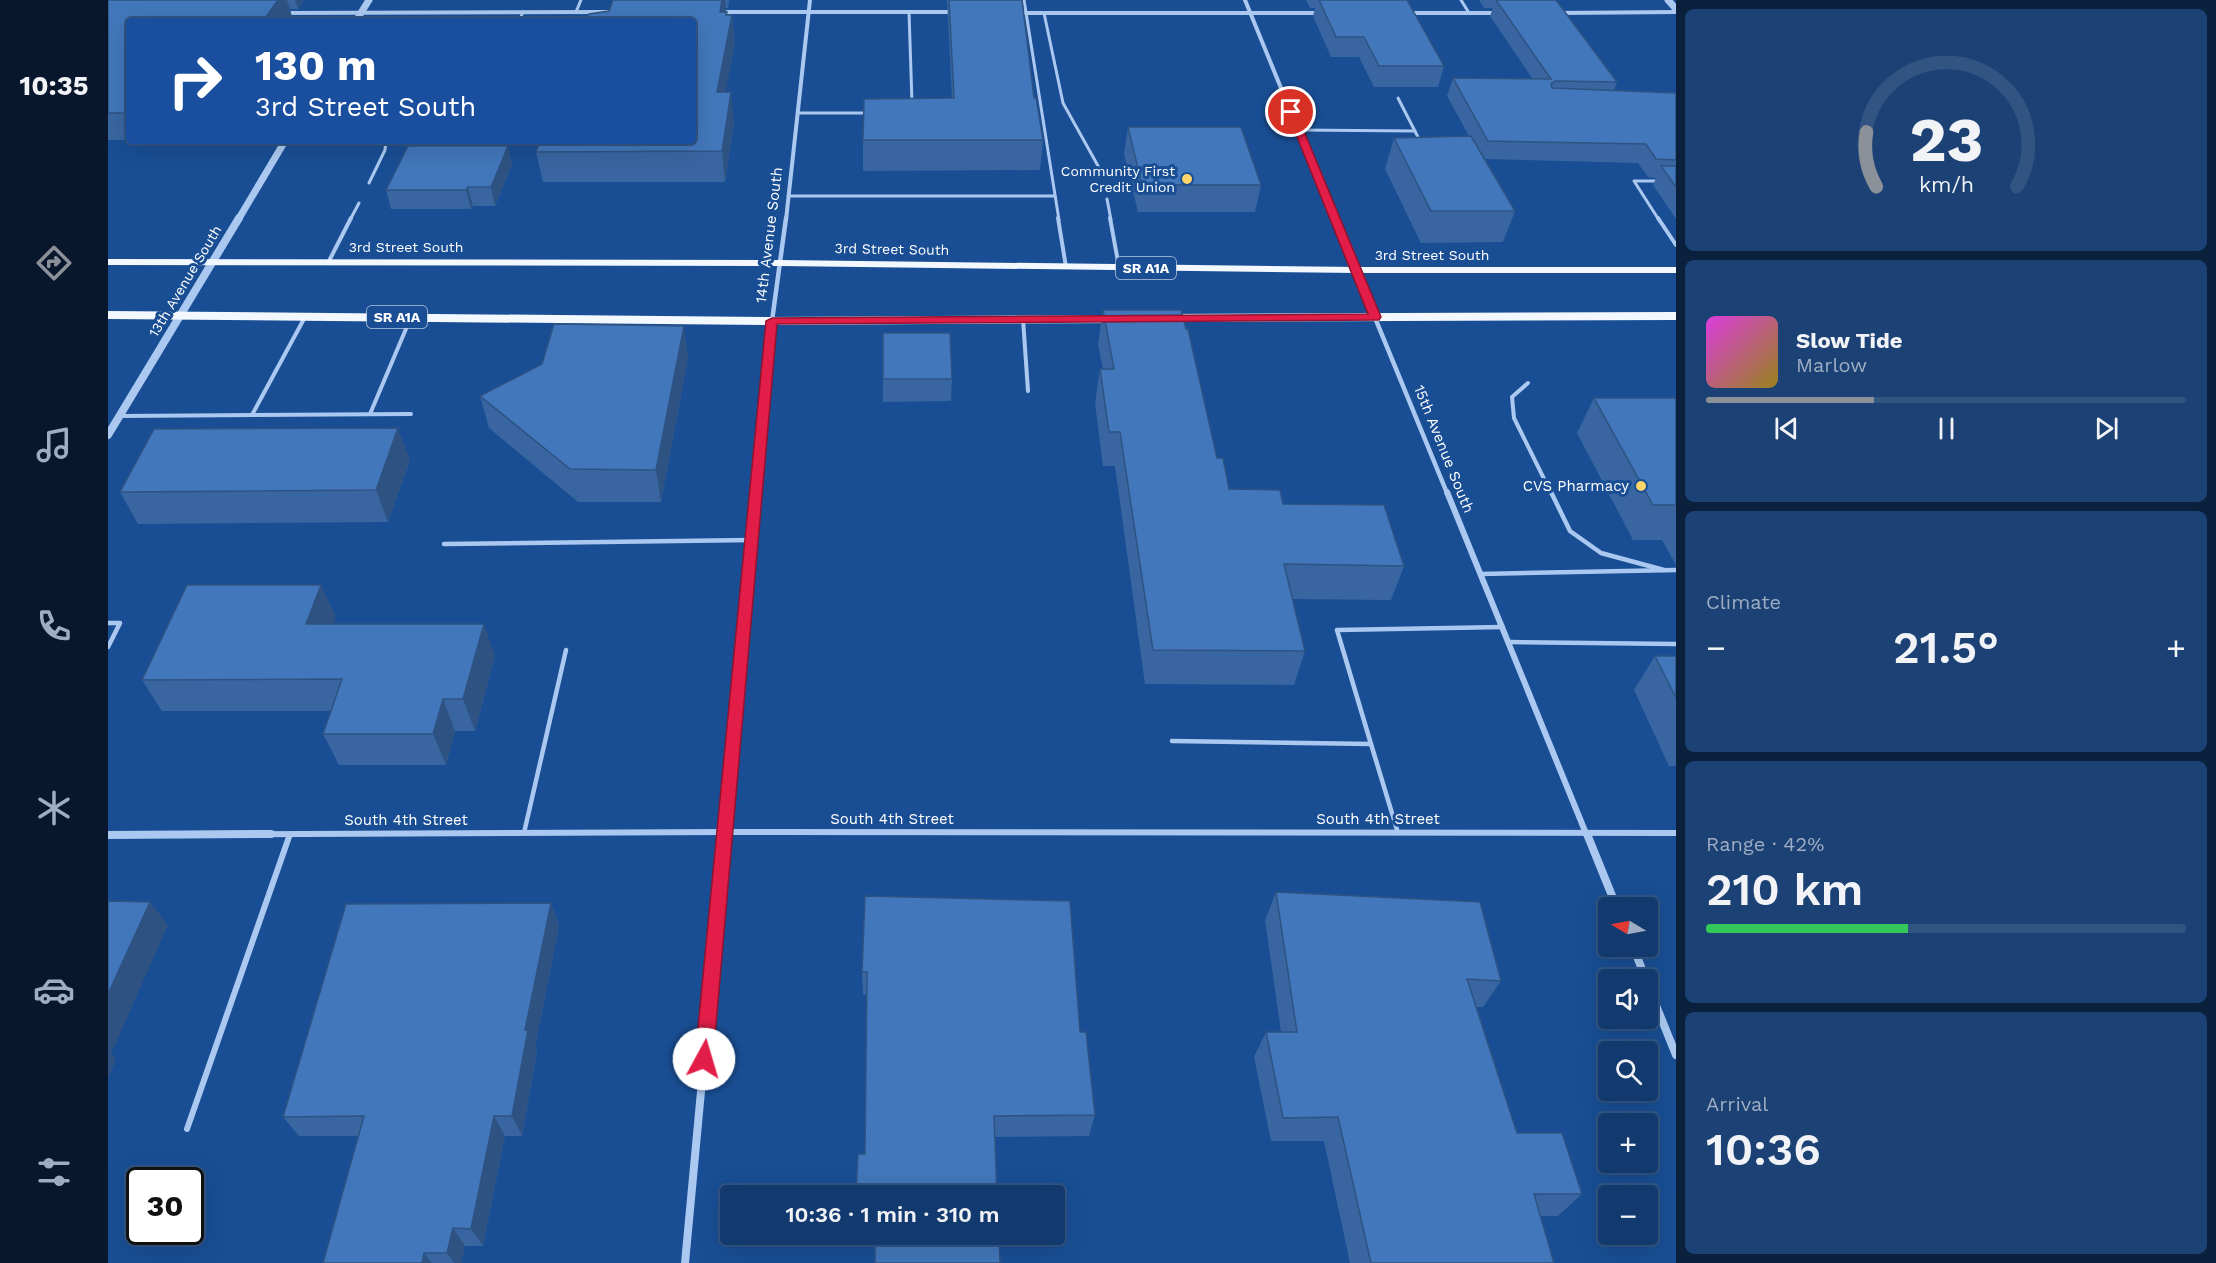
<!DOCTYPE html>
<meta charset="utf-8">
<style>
:root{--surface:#133a6f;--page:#1c4174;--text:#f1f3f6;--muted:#9dadc3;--line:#325482;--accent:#8c9099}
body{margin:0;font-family:"Work Sans",sans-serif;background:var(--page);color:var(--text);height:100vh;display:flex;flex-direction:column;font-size:22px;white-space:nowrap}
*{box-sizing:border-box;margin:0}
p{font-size:20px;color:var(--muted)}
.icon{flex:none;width:33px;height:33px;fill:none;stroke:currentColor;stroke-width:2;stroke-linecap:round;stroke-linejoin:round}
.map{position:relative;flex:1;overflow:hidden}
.drawer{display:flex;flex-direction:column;gap:9px;padding:9px;background:#0a203d;width:540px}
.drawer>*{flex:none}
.top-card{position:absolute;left:18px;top:18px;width:570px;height:126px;border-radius:6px;box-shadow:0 6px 24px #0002,0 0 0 2px var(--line);background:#1a4fa0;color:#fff;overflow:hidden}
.needle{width:39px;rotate:280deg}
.buttons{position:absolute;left:1490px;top:897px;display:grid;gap:12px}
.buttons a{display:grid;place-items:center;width:60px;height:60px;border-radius:6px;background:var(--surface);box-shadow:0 6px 24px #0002,0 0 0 2px var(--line);font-size:30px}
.speed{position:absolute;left:18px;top:1167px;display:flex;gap:12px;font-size:30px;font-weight:700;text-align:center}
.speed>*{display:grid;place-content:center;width:78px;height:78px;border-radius:50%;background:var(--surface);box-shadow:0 6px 24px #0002,0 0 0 2px var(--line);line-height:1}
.speed .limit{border:3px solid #111;border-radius:9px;background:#fff;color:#111}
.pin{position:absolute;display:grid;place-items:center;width:51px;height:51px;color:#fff;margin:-26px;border:3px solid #fff;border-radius:50%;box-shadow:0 2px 6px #0007}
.me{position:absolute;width:66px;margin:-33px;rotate:6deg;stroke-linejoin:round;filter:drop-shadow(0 0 4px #0008)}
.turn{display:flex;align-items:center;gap:21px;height:126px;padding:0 30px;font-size:27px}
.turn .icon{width:78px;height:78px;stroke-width:2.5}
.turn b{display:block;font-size:42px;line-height:51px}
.big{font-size:45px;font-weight:600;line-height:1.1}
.drawer .widget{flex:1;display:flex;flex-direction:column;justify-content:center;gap:9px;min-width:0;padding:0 21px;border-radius:9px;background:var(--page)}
.drawer .dial{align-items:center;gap:0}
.dial svg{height:156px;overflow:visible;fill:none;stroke:var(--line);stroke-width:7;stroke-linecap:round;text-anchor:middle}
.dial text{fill:var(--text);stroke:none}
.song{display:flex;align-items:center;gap:18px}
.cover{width:72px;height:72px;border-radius:9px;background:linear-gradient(135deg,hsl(300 70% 55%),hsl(50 70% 35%))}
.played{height:6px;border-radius:3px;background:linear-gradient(90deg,var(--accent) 35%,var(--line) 35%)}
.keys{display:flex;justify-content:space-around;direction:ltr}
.heat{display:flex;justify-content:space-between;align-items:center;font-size:33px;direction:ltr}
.charge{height:9px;border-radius:4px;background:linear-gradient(90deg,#34c759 42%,var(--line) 0)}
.trip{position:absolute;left:612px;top:1185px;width:345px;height:60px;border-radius:6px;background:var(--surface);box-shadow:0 6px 24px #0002,0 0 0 2px var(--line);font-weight:600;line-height:60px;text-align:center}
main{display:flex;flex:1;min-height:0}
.menu{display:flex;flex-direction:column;width:108px;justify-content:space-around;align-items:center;background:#08172c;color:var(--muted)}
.menu .icon{width:42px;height:42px}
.menu .selected{color:var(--accent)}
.menu b{font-size:27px;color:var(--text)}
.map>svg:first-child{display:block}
</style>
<main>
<nav class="menu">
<b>10:35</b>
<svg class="icon selected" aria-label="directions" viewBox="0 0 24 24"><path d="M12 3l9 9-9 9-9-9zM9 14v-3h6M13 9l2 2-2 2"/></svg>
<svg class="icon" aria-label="music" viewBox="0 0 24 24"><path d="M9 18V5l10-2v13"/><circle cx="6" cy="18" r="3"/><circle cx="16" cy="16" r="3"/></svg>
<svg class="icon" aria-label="phone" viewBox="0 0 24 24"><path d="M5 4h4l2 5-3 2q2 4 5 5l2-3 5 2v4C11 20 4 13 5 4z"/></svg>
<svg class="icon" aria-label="climate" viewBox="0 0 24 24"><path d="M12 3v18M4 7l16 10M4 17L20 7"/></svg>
<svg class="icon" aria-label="car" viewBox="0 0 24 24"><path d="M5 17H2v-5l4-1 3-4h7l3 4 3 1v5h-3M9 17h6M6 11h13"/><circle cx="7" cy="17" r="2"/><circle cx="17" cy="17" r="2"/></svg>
<svg class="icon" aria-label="filters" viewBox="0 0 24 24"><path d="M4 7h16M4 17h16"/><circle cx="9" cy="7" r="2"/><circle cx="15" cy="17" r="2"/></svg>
</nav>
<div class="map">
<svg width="1568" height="1263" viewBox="0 0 1568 1263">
<rect width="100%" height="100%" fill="#194e94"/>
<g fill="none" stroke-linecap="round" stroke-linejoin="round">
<g stroke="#abc9f0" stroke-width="3">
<path d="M916,0l35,220"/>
<path d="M1353,0l8,13"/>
<path d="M468,12l5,-12"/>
<path d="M801,12l3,91"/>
<path d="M936,13l19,90 39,70"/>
<path d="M411,21l4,-9"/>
<path d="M1290,98l23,45"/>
<path d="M690,113h69"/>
<path d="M1190,130l117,1"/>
<path d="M261,183l16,-33 1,-9"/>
<path d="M680,196h267"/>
<path d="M999,199l4,21"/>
<path d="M242,220l9,-17"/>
<path d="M1551,220l-25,-39h26"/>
</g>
<g stroke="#abc9f0" stroke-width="4">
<path d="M950,218l8,49"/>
<path d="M1002,218l9,49"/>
<path d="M1550,218l18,27"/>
<path d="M221,261l22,-43"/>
<path d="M915,319l5,72"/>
<path d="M1420,383l-16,14 2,21 37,75"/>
<path d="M262,414l41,-97"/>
<path d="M144,415l53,-98"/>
<path d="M11,416l292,-2"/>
</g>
<g stroke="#abc9f0" stroke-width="4.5">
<path d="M1443,492l19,39 31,22 63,17"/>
<path d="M336,544l308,-4"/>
<path d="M1373,574l195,-4"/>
<path d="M0,623h12l-12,24"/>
<path d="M1401,642l167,2"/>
<path d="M1064,741l199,3 -34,-114 166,-3"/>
<path d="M1263,744l27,89"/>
<path d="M416,833l42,-183"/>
</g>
<path stroke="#abc9f0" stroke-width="6" d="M79,1129l103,-295"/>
<g stroke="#abc9f0" stroke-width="4">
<path d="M1137,0l90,220"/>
<path d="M613,12h235"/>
<path d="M175,13l325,-1"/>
<path d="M910,13h301"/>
<path d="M1300,13h91"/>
<path d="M1450,13l118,-1"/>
<path d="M678,220l24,-220"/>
</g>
<g stroke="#abc9f0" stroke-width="4.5">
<path d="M1226,218l113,275"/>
<path d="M648,493l16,-172 14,-103"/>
</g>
<g stroke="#abc9f0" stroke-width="6">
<path d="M1339,492l140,344"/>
<path d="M0,835l618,-3 950,1"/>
<path d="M616,836l32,-344"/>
</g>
<g stroke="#abc9f0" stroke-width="8">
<path d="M1479,834l30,74"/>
<path d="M0,835l163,-1"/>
<path d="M1525,946l13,34"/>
<path d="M1539,983l29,72"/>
<path d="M577,1263l40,-429"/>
</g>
<g stroke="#abc9f0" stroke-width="7">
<path d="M1560,0l8,9"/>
<path d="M248,21l13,-21"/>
<path d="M130,220l47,-79"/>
</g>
<path stroke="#abc9f0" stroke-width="8" d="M0,435l131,-217"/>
<g fill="#f3f8ff" fill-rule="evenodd">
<path d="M0,259l673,1 576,7h319v6h-319l-576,-7 -673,-1z"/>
<path d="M0,311l664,6 349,-2 6,4 -6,4 -349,2 -664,-6z"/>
<path d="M1568,312v8l-513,2 -6,-4 6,-4z"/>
</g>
</g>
<g fill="#3966a1">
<path d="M0,0h196l-6,9h-8l2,8 -3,4h-160v119h-21z"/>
<path d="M505,0h116l-1,8h-2v4l1,3h5l3,28 -10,49 9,30 -9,60h-182l-7,-30 73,-141z"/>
<path d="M839,0h75l12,98 9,42 -3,30 -177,1v-31l89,-42z"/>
<path d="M1198,0h101l37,66 -6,21h-64l-15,-30h-28l-18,-41 2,-8h-5z"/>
<path d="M1371,0h77l61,82 -3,8 62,3v126l-23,-34 3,-7 -8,-1 -10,-14 -153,-4 30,52 -12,31 -82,1 -36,-74 9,-31 75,-2 -22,-40 6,-18h79l-42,-62 3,-8h-9z"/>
<path d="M1020,127l133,58 -6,27h-117l-14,-58z"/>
<path d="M404,165l-17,41h-22l-2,3h-80l-5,-19z"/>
<path d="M995,310l114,148 12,31 54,15 121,62 -13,34 -99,-1 13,52 -11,34 -149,-1 -30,-218h-12l-8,-63 5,-34h3l-5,-25z"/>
<path d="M775,333l69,46 -1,22 -68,1z"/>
<path d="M580,358l-27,144h-83l-89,-74 -9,-32z"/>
<path d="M1486,398h82v167l-14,-25h-29l-56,-107z"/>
<path d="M302,460l-22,62 -250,2 -18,-32z"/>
<path d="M228,617l-3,7 162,32 -20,75h-20l-9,34h-107l-16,-31 8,-23h-169l-20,-31z"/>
<path d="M1547,656h21v110h-7l-35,-76z"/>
<path d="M1168,892l225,89 -18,26h-7l41,126 65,61 -24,22h-18l14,47h-204l-26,-122h-53l-17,-84 12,-25h15l-16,-112z"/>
<path d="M757,896l215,136 15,83 -6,21 -94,1 2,59h-141l2,-42h7l2,-159h-4l-1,-23z"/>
<path d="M443,903l8,23 -24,121 2,4 -15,85h-17l-22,110h-18l-4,17h-138l35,-127h-59l-16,-19z"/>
</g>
<g fill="#2e5383">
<path d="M170,0h9l5,17 -3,4h-26z"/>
<path d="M187,0h9l-6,9z"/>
<path d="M614,0h3l4,33 3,-18 3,28 -15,79 -3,-30 3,-80z"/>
<path d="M623,92l3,30 -9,60 -3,-31z"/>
<path d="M400,146l4,19 -17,41 -4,-19z"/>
<path d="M360,187l5,19 -2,3 -5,-19z"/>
<path d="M576,326l4,32 -27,144 -5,-32z"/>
<path d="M290,428l12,32 -22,62 -12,-32z"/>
<path d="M213,585l15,32 -15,39 -15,-32z"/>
<path d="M376,624l11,32 -20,75 -12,-32z"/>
<path d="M335,699l12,32 -9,34 -13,-31z"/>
<path d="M42,902l18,23 -57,129 5,5 -8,20v-85z"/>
<path d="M443,903l8,23 -24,121 2,4 -15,85 -10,-20 13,-86z"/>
<path d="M386,1116l11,20 -22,110 -12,-17z"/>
<path d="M345,1228l12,18 -4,17h-7l-7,-10z"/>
<path d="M316,1253l8,10h-10z"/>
</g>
<g fill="#4277bb" stroke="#2e5383" stroke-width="1.5">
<path d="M0,0h170l-15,21h-134v92h-21z"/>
<path d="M505,0h109l-2,12h7l-1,3h6l-15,77h14l-9,59 -186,1 4,-11h153v-120h-107l3,-7 20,-3z"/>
<path d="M841,0h73l12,98h2l7,42h-180l1,-41 90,-1z"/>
<path d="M1211,0h88l37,66h-65l-15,-29h-28z"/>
<path d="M1388,0h60l61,82 -62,-1 -4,3 1,4 124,5v67l-20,-1 -10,-15 -158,-3 -35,-63 98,1z"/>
<path d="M1020,127h113l20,58h-119z"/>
<path d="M1363,136l44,75h-84l-37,-73z"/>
<path d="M300,146h100l-17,41h-23l-2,3h-80z"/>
<path d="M1553,166h15v21z"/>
<path d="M995,310h78l5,19h2l29,129h6l6,31 51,1 3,14 101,1 20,61 -120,-2 21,87 -152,-1 -33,-218h-11l-9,-63h14z"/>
<path d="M446,324l130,2 -28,144 -86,-1 -90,-73 62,-32z"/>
<path d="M775,333h67l2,46h-69z"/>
<path d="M1486,398h82v107h-23z"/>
<path d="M290,428l-22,62 -256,2 34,-63z"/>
<path d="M79,585h134l-15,39h178l-21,75h-20l-10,35h-110l19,-55 -200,1z"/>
<path d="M1547,656h21v42z"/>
<path d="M1168,892l204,10 21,79 -34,-2 50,154h45l20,61h-48l20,69h-183l-33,-146 -55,1 -17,-86h31z"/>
<path d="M757,896l205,5 10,131h6l9,83 -101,1 3,80h-122v-2l-19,-1 2,-39h7l2,-182h-5z"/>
<path d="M0,901l42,1 -42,92z"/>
<path d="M443,903l-26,127h3l-16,86h-18l-23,113 -18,-1 -6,25h-23l-2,10h-99l41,-147 -81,1 63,-213z"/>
<path d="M767,1234h124l1,29h-125z"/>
</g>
<path fill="#e11d48" stroke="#92132f" stroke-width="1.5" d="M1180,110l8,2 85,205 -2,3 -602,4 -64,735 -3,6 -6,2 -6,-2 -3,-6 71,-738 6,-3 596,-4 -81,-202z"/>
<g fill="#ffd569" stroke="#194e94" stroke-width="2">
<circle cx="1079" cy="179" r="6"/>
<circle cx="1533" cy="486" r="6"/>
</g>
<g text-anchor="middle" stroke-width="6" stroke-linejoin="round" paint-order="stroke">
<g font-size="14" fill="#fff" stroke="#194e94" text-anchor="end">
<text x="1067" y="176">Community First<tspan x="1067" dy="16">Credit Union</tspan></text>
</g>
<g font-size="14" fill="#fff" stroke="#194e94">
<text x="298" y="252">3rd Street South</text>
<text transform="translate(784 249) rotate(1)" y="5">3rd Street South</text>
<text x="1324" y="260">3rd Street South</text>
<text transform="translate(77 281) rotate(-59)" y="5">13th Avenue South</text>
</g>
<g fill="#194e94" stroke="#bacadf" stroke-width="1.5">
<rect x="1008" y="257" width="60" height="22" rx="4.5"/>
<rect x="259" y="306" width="60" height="22" rx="4.5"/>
</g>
<g font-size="14" font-weight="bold" fill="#fff">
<text x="1038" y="273">SR A1A</text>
<text x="289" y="322">SR A1A</text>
</g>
<g font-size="15" fill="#fff" stroke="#194e94">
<text transform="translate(661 235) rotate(-83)" y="5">14th Avenue South</text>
<text transform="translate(1336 449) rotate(68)" y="5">15th Avenue South</text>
<text x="784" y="824">South 4th Street</text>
<text x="1270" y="824">South 4th Street</text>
<text x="298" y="825">South 4th Street</text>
</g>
<g font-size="15" fill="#fff" stroke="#194e94" text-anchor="end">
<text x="1521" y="491">CVS Pharmacy</text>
</g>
</g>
</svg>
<div class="buttons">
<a><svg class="needle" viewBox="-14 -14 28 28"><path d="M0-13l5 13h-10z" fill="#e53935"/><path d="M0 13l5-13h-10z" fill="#9dadc3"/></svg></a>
<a><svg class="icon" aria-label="sound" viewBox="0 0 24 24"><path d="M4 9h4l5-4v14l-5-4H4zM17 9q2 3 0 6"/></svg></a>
<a><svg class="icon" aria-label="search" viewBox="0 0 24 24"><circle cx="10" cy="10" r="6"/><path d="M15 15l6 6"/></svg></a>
<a>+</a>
<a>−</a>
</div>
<div class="speed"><div class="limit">30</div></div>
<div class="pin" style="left:1183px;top:112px;background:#d93025"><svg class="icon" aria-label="arrive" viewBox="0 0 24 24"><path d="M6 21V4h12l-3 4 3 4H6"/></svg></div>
<svg class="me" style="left:596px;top:1059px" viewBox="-20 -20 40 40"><circle r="19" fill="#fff"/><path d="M0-13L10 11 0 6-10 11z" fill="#e11d48"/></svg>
<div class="trip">10:36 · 1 min · 310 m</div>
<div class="top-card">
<div class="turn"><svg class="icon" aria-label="right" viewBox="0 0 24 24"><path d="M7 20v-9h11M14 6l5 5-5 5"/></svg><div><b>130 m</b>3rd Street South</div></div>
</div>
</div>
<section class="drawer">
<div class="widget dial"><svg viewBox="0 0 100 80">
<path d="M14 69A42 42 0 1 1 86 69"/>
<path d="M14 69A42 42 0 0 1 9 41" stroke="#8c9099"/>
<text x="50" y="56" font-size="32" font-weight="700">23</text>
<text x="50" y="72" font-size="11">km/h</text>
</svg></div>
<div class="widget">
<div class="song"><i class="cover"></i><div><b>Slow Tide</b><p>Marlow</p></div></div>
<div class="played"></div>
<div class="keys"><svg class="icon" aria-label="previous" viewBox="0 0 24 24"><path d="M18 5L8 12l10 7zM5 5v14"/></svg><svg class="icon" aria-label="pause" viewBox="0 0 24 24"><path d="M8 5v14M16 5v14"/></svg><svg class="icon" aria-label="next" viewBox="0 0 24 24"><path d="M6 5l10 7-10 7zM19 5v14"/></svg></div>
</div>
<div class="widget"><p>Climate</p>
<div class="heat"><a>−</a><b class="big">21.5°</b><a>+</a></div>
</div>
<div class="widget"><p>Range · 42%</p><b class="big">210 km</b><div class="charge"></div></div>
<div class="widget"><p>Arrival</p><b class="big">10:36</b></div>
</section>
</main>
